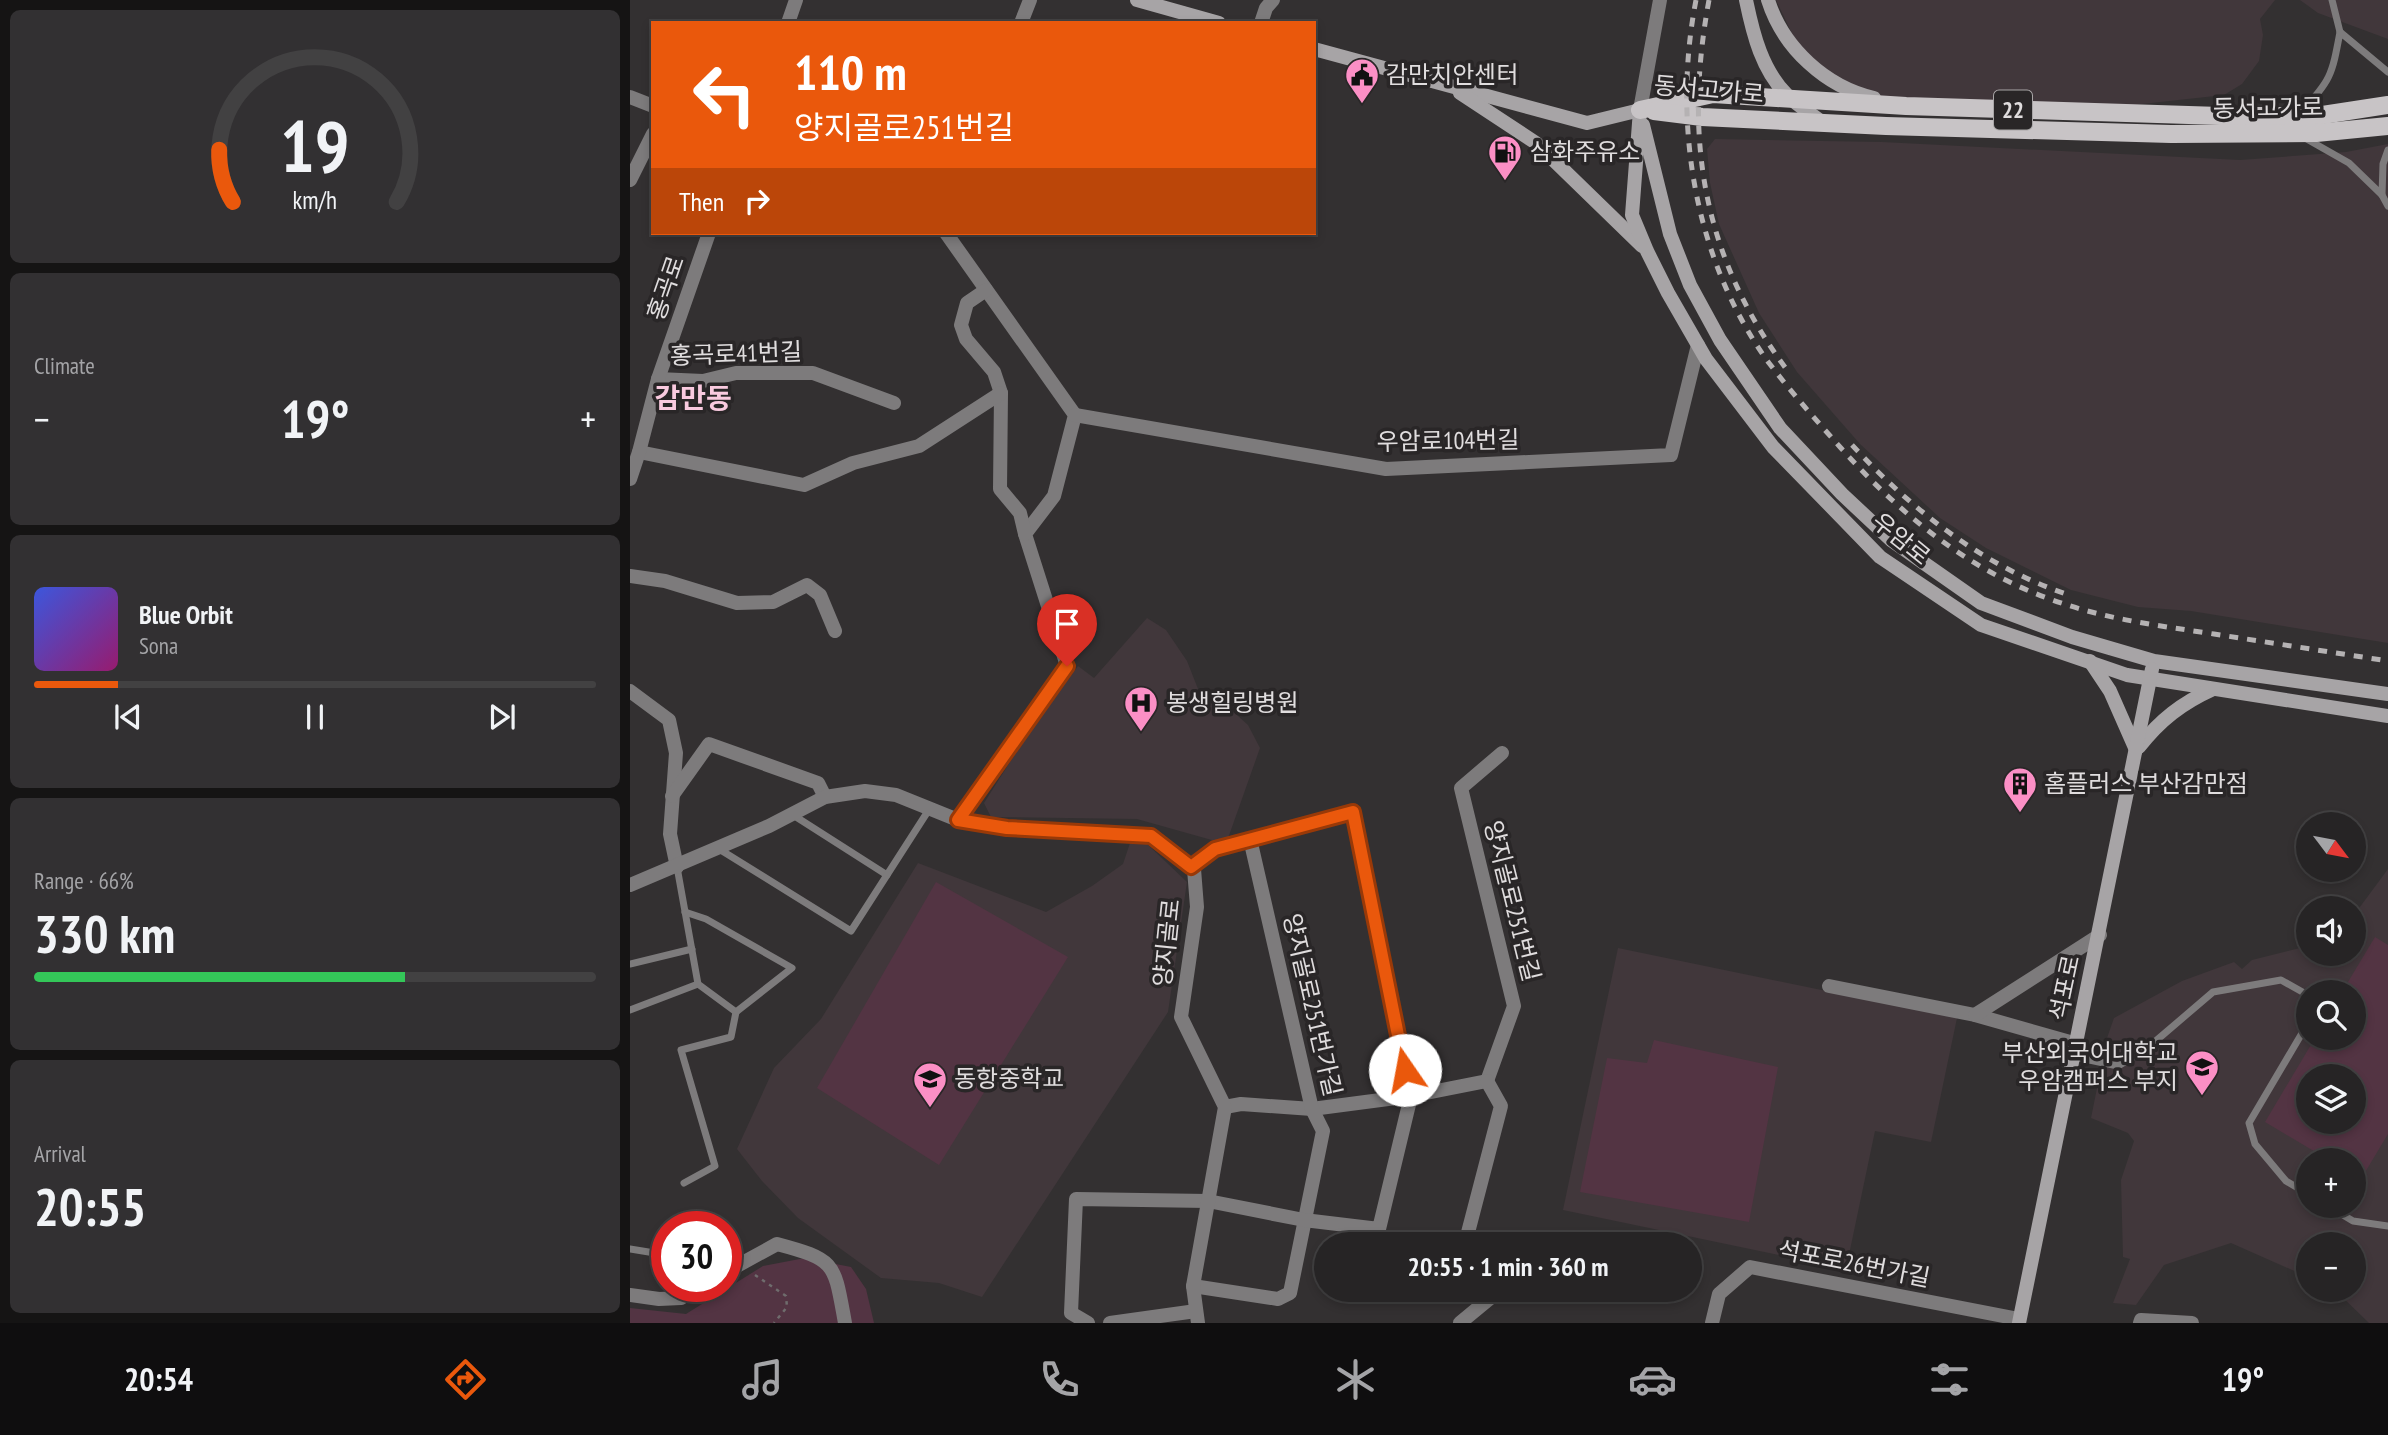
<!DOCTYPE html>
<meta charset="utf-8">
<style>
:root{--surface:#262425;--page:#323032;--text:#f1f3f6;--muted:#a4a4a7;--line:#424142;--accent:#ea580c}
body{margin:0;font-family:"PT Sans Narrow","Noto Sans KR",sans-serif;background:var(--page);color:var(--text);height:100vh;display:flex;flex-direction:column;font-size:26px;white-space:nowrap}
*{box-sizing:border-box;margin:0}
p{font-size:23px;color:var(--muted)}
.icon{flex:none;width:38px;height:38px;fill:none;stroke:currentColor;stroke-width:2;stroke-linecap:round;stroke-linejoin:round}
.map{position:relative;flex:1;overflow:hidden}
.details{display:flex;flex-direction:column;gap:10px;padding:10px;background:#151414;width:630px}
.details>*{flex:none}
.banner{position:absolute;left:21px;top:21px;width:665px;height:214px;border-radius:0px;box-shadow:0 4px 10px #0003,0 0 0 2px var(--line);background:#ea580c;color:#fff;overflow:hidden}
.needle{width:46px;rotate:122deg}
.controls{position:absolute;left:1666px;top:812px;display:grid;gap:14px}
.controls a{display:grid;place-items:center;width:70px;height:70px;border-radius:50%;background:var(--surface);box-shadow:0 4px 10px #0003,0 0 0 2px var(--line);font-size:35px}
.speed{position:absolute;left:21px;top:1211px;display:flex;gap:14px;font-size:35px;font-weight:700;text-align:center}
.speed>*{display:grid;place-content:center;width:91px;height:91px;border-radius:50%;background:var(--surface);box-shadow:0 4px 10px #0003,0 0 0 2px var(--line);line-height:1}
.speed .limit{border:10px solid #d22;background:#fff;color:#111}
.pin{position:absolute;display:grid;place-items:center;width:60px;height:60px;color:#fff;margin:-72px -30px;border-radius:50% 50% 50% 0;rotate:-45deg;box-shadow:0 0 7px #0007}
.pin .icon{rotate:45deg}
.me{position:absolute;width:77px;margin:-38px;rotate:348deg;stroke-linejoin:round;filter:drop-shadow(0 0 5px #0008)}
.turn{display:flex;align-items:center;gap:24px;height:147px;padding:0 28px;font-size:32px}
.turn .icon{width:91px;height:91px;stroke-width:2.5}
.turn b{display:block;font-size:49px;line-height:60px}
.then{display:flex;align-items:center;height:66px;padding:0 28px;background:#0003;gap:14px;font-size:26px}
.big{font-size:52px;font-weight:700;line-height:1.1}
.details .widget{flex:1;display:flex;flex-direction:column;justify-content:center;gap:10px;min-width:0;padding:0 24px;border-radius:10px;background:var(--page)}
.details .dial{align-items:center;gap:0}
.dial svg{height:182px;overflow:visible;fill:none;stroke:var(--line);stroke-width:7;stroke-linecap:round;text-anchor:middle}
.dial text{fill:var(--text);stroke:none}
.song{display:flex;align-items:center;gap:21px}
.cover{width:84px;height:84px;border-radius:10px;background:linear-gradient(135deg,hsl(230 70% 55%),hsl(320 70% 35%))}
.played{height:7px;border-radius:4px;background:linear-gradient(90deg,var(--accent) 15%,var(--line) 15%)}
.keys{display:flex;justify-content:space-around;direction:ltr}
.heat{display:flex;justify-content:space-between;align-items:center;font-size:38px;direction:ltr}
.charge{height:10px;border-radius:5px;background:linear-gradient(90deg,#34c759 66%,var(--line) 0)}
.trip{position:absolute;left:684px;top:1232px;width:388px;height:70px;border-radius:35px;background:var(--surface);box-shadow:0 4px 10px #0003,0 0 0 2px var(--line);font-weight:700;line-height:70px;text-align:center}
.tabs{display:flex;height:112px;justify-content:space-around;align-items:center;background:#0f0e0f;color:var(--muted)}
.tabs .icon{width:49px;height:49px}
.tabs .on{color:var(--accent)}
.tabs b{font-size:32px;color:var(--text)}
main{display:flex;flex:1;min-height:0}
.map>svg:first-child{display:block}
</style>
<main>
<section class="details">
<div class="widget dial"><svg viewBox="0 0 100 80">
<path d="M14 69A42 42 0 1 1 86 69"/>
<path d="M14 69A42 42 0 0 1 8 46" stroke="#ea580c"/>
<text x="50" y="56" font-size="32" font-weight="700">19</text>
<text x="50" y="72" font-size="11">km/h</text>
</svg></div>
<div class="widget"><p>Climate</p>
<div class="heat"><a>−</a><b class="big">19°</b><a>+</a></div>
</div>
<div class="widget">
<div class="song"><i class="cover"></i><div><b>Blue Orbit</b><p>Sona</p></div></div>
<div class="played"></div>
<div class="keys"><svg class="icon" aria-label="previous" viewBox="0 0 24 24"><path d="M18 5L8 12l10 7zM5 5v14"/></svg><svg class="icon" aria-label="pause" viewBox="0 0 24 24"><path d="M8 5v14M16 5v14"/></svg><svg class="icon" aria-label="next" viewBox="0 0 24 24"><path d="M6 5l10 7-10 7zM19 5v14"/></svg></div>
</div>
<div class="widget"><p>Range · 66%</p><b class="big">330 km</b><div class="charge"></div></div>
<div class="widget"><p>Arrival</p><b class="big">20:55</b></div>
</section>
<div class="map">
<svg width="1758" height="1323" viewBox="0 0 1758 1323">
<rect width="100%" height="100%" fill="#333031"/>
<g fill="#41373b" fill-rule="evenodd">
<path d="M1146,0h499l-15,19 3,16 -4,26 -17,23 -18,11 -91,10 -252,-7 -40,-14 -45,-42z"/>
<path d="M1670,0h88v39l-70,-26z"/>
<path d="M1085,139l167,3 358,18 106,-8 42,-8v499l-197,-32 -53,-4 -67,-17 -85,-42 -46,-30 -80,-74 -63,-72 -38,-59 -40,-89 -9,-41 -3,-34z"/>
<path d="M517,618l19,12 21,31 13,33 27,12 21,19 12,23 -34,96 -89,-25 -146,-2 -7,-14 40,-63 54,-74 16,12z"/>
<path d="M500,843h16l41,39 -19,130 -186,285 -43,-14 -58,-5 -83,-60 -36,-37 -25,-32 37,-81 47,-49 97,-156 128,49 46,-26 31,-22z"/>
<path d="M1758,869v454h-19l-34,-33h19v-46h-46v33l-77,-34 -67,22 -28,40 -23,-2 17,-44 -7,-2 -2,-77 13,-39 -6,-8 -37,-15 16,-80 7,-20 68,-37 52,-19 8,7 10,-9 56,-14v8h46v-39zM1678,992h46v46h-46zM1678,1076h46v46h-46zM1678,1160h46v46h-46z"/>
<path d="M988,948l339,70 -26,124 -56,-11 -29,138 -283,-59z"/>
</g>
<g fill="#533443" fill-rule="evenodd">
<path d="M306,882l132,75 -129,208 -122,-77z"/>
<path d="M1745,937l13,8v189l-27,45 -7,-4v-15h-25l-64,-38 50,-84h39v-46h-12zM1678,1076h46v46h-46z"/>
<path d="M1024,1040l124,27 -29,155 -169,-30 27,-134 40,5z"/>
<path d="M175,1258l46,9 15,22 8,34h-244v-15l56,6 77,-48z"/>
</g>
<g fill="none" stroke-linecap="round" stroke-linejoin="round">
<path stroke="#6f6c6d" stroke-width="2.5" stroke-dasharray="3.5 5" stroke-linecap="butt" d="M125,1275l31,21 1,11 -13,16"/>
<g stroke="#7d7b7c" stroke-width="7">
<path d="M1702,0l8,32"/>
<path d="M1670,113c31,-32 32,-38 40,-81l48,40"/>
<path d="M1675,138l44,25 33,32 1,-31 5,-14"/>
<path d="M1752,195l6,11"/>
<path d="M163,815l94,60"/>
<path d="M89,849l132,82 79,-123"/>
<path d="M47,867l21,117 38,28 -5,25 -50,13 34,116 -31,17"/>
<path d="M55,912l21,7 86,49 -56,44"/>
<path d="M0,964l62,-15"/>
<path d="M0,1010l68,-26"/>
<path d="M1678,1023l-59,100 6,21 31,37 22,13"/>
<path d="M1445,1057l43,9 26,-15 69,-59 68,-12 25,14 2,8"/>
<path d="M1698,1206l25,15 35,5"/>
<path d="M0,1249l37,6"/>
</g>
<g stroke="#7d7b7c" stroke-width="14">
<path d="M391,23l9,-23"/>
<path d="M631,23l5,-15 7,-8"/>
<path d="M0,97l23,9"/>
<path d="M1010,110l20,-110"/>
<path d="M0,180l23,-46"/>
<path d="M316,233l129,182 -21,81 -29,38 42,132 -109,154"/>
<path d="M356,290l-19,13 -6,22 5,14 28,33 7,21 -1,96 20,24 5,21"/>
<path d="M28,379l45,2 33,-8h77l81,30"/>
<path d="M445,415l311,54 285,-14 27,-110"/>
<path d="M9,452l165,33 49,-22 66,-17 82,-53"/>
<path d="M0,576l35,5 72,22 36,-1 34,-17 13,10 15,36"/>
<path d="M0,691l39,29 7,33 -6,81 7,33"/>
<path d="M42,796l37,-52 109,39 7,14"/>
<path d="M1199,986l146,29 102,29"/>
<path d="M1345,1015l125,-80"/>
<path d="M857,1081l27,-75 -53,-218 41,-35"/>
<path d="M595,1107l16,-3 71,5 99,-13 76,-15"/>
<path d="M835,1244l36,-138 -14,-25"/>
<path d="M563,1286l85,13 12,-6 33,-162 -11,-22 -62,-270"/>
<path d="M458,1323l-17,-10 5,-114 132,2 96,19 75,9 32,-133 -58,-284 -138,37 -24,18"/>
<path d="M480,1323l86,-12"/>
<path d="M830,1323l35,-29"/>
<path d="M1082,1323l7,-29 31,-27 269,52"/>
<path d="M1510,1323l1,-3 51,3"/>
</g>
<g stroke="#7d7b7c" stroke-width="14">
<path d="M158,23l8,-23"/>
<path d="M0,479l9,-27 19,-73 51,-146"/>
<path d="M0,885l139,-59 56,-29 40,-6 31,4 62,25 49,8 144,8 43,33 3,38 -16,110 44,90 -32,179 5,37"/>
<path d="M96,1272l51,-28c60,16 57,19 68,79"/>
<path d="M0,1295l29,4 22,-1 19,-12"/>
</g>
<g stroke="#a7a4a6" stroke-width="14">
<path d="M507,0l82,23"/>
<path d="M1116,0c7,34 16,71 42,96 10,10 24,18 35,27"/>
<path d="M1138,0c15,48 58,87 106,98"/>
<path d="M684,49l273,74 53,-13"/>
<path d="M830,93l76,50 106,103"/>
<path d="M1010,110l-8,105 15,36 21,42 38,66 67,88 107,110 101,68 146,50 261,41"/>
<path d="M1013,125l27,109 20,51 30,55 60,88 62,66 49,46 90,63 91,34 82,24 234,33"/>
<path d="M1460,661l20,30 26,59"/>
<path d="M1509,747c21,-27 43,-44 74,-58"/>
<path d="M1389,1323l133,-654"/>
</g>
<g stroke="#c8c4c6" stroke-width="18">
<path d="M1010,110l73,-16 193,12 314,10h96l72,-11"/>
<path d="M1024,111l48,6 184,9 285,8 145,-1 72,-7"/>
</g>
<g stroke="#b5b2b3" stroke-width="5" stroke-dasharray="9 9" stroke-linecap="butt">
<path d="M1066,0c-24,123 -2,260 73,363 22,29 47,57 71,84 57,64 125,121 207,151 56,21 108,27 167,36 58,9 116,18 174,27"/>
<path d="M1079,0c-26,140 -6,259 81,374"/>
<path d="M1222,445c61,66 133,123 220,151"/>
</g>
</g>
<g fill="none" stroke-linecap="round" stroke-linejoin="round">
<g stroke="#983908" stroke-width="18">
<path id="route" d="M437,666l-109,154 49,8 144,8 40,31 24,-18 138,-37 52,258"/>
</g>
<use href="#route" stroke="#ea580c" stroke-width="12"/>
</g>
<defs>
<g id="civic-pin" transform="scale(1.75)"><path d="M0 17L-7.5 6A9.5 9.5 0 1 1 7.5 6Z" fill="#fb8fc5" stroke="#292627"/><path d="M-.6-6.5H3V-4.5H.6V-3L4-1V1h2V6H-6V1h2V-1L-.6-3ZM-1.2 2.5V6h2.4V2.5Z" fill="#111"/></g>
<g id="fuel-pin" transform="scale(1.75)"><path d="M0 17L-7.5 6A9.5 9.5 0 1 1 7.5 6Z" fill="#fb8fc5" stroke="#292627"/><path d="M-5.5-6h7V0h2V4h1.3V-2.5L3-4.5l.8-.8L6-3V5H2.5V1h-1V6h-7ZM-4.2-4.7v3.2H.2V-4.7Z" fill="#111"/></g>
<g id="hospital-pin" transform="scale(1.75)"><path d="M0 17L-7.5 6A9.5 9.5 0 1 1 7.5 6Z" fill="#fb8fc5" stroke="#292627"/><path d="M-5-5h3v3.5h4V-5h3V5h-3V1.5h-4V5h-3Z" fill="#111"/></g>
<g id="building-pin" transform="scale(1.75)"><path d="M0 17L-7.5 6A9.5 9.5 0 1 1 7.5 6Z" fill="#fb8fc5" stroke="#292627"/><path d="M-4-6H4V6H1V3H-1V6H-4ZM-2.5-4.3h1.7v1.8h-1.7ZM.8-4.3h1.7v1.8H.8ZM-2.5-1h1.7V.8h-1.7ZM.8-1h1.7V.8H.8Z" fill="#111"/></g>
<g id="university-pin" transform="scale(1.75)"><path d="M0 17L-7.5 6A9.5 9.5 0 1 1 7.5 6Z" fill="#fb8fc5" stroke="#292627"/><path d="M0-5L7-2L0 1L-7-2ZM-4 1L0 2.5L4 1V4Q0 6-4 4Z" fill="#111"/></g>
<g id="school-pin" transform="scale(1.75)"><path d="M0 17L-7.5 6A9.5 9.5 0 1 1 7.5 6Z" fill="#fb8fc5" stroke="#292627"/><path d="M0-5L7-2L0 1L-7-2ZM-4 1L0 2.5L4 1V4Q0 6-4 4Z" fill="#111"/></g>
</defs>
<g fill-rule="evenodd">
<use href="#civic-pin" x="732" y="75"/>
<use href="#fuel-pin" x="875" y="152"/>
<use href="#hospital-pin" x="511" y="703"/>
<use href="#building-pin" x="1390" y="784"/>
<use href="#university-pin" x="1572" y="1067"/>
<use href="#school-pin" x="300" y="1079"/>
</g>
<g text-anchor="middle" stroke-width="7" stroke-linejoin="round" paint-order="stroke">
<rect fill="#292627" stroke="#a9a6a7" stroke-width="2" x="1364" y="90.5" width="38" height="39" rx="5"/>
<g font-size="23" font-weight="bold" fill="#e0ddde">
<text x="1383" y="118">22</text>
</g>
<g font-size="24" fill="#e0ddde" stroke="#292627" text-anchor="start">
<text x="756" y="83">감만치안센터</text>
<text x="900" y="160">삼화주유소</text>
<text x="536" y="711">봉생힐링병원</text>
<text x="1414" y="792">홈플러스 부산감만점</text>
<text x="1548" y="1061" text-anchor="end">부산외국어대학교<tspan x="1548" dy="28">우암캠퍼스 부지</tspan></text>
<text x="324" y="1087">동항중학교</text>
</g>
<g font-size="24" fill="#e0ddde" stroke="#292627">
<text transform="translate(1079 90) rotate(5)" y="8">동서고가로</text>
<text transform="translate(1638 108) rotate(-1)" y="8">동서고가로</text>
<text transform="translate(36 288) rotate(-71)" y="8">홍곡로</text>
<text transform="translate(106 354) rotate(-2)" y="8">홍곡로41번길</text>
<text transform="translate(818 441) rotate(-1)" y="8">우암로104번길</text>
<text transform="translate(1271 539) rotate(39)" y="8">우암로</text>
<text transform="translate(882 901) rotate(76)" y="8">양지골로251번길</text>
<text transform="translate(537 943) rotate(-84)" y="8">양지골로</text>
<text transform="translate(1435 988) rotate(-78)" y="8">석포로</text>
<text transform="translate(682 1005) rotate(77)" y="8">양지골로251번가길</text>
<text transform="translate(1224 1264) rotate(11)" y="8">석포로26번가길</text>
</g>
<g font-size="28" font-weight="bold" fill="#f9cadf" stroke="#292627">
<text x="63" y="408">감만동</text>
</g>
</g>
</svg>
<div class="controls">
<a><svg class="needle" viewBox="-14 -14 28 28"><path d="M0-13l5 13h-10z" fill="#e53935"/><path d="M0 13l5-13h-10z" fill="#a4a4a7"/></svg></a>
<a><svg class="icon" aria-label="sound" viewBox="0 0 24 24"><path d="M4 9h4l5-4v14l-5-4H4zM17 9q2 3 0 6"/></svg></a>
<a><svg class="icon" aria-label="search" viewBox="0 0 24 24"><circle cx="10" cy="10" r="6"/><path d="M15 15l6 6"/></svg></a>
<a><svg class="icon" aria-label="layers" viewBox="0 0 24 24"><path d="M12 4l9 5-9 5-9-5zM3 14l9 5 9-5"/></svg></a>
<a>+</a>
<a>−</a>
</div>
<div class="speed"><div class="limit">30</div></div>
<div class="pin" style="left:437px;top:666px;background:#d93025"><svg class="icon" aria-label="arrive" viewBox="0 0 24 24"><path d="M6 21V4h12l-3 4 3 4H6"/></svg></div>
<svg class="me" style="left:775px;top:1070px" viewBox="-20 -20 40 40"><circle r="19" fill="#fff"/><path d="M0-13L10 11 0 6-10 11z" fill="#ea580c"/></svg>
<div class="trip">20:55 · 1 min · 360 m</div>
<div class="banner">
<div class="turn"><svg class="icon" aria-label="left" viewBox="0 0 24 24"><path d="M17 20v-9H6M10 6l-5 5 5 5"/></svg><div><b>110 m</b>양지골로251번길</div></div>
<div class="then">Then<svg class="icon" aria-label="right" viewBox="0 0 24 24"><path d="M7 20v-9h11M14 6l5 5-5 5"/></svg></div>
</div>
</div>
</main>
<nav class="tabs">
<b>20:54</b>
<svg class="icon on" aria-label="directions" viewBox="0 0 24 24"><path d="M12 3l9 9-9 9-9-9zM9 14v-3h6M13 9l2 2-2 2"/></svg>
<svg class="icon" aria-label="music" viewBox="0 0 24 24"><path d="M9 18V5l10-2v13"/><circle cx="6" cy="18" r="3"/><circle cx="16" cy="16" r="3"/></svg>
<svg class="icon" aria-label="phone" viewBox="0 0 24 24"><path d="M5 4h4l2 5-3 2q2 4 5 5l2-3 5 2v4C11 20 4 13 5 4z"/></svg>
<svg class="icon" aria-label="climate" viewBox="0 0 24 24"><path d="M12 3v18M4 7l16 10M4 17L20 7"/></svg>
<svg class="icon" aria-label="car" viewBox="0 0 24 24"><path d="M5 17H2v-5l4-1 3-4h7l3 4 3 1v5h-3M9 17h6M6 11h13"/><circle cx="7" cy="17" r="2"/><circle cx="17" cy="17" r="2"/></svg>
<svg class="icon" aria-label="filters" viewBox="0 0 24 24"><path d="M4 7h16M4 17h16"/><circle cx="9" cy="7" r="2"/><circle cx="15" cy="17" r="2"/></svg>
<b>19°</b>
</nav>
